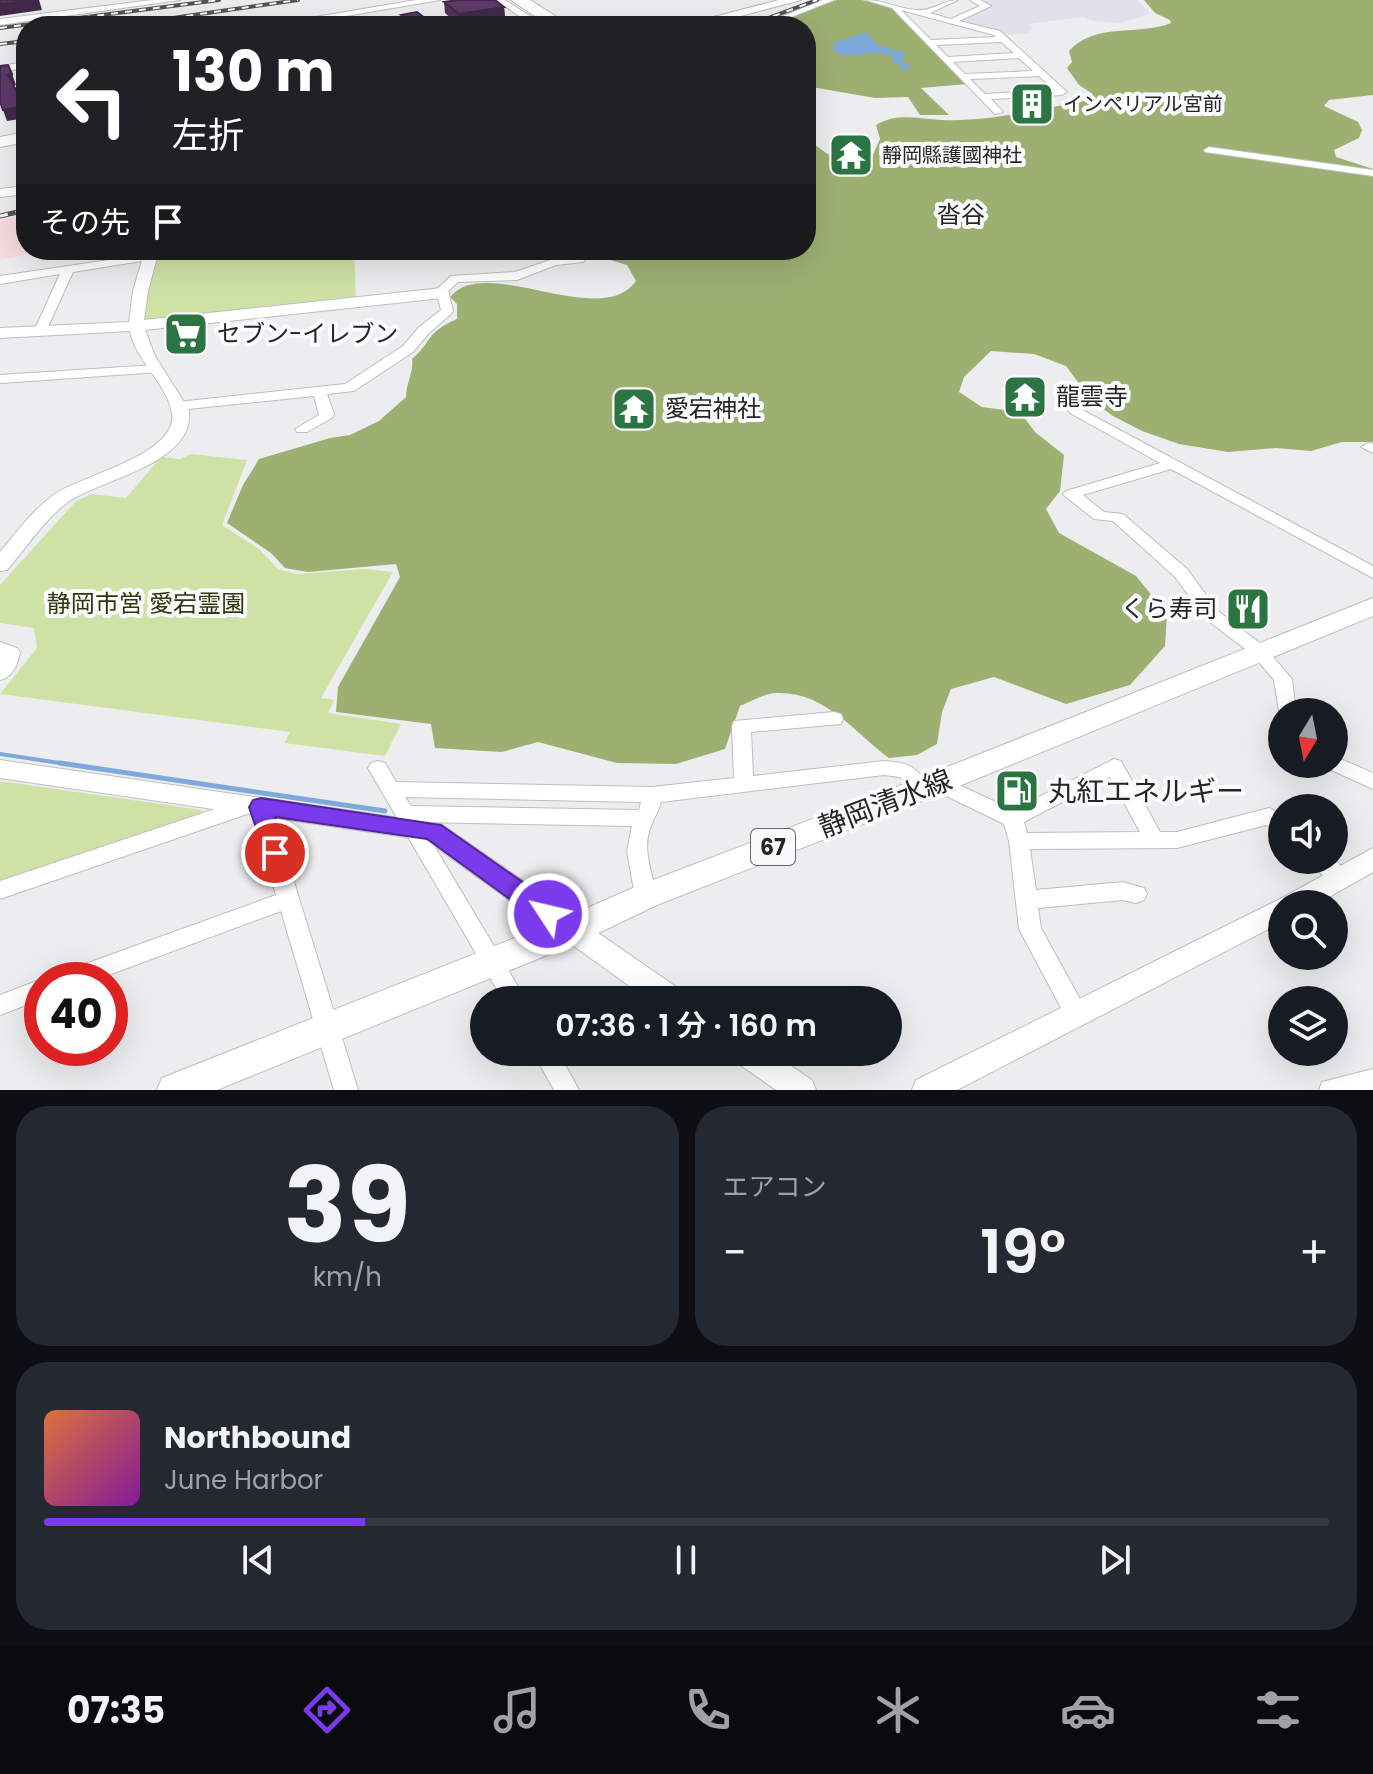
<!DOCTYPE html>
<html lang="ja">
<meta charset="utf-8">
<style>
:root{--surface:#171b24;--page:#242831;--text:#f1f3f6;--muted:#9ea1a6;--line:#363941;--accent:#7c3aed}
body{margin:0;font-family:Poppins,"Noto Sans JP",sans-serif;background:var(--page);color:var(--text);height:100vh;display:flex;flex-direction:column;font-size:30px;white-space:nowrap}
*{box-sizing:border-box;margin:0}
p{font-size:26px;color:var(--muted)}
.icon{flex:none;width:44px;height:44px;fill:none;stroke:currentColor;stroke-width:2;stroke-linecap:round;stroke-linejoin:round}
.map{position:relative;height:1090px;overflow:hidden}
.panel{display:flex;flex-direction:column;gap:16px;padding:16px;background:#0d0f14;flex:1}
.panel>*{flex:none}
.banner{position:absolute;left:16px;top:16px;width:800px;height:244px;border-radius:32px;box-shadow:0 8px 32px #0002;background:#202124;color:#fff;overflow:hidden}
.needle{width:52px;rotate:190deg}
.tools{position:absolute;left:1268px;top:698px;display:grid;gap:16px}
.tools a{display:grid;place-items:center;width:80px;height:80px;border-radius:50%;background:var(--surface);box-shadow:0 8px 32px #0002;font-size:40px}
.speed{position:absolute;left:24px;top:962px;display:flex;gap:16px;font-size:40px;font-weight:700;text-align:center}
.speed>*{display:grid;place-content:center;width:104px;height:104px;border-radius:50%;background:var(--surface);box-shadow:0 8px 32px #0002;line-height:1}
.speed .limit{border:12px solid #d22;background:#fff;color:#111}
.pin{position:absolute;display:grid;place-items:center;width:68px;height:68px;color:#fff;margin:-34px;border:4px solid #fff;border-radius:50%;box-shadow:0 2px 8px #0007}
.me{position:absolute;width:88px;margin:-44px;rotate:305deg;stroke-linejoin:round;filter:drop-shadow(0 0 6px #0008)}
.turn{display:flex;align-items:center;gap:28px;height:168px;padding:0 24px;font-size:36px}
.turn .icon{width:104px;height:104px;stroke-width:2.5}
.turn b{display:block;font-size:56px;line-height:68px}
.then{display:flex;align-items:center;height:76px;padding:0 24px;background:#0003;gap:16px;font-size:30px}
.big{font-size:60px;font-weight:600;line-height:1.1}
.panel .card{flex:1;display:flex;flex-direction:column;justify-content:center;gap:12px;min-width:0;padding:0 28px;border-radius:32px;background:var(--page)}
.panel .dial{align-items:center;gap:0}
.dial b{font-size:104px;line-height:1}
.song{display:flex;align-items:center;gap:24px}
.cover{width:96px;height:96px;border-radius:12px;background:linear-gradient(135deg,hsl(20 70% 55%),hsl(290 70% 35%))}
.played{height:8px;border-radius:4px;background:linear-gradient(90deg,var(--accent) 25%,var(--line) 25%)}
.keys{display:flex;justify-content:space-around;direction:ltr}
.heat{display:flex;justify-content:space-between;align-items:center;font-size:44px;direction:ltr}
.panel .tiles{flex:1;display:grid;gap:16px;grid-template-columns:1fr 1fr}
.card:last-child{grid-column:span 2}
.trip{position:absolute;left:470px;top:986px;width:432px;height:80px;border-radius:40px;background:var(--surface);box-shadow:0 8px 32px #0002;font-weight:600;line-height:80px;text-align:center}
.dock{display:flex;height:128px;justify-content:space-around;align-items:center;background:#090b0e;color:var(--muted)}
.dock .icon{width:56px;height:56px}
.dock .on{color:var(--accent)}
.dock b{font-size:36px;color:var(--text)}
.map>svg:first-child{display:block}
</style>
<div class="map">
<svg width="1373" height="1090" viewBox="0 0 1373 1090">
<rect width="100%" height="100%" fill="#ededef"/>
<path fill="#e0e2eb" d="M979,0h159l12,14 -30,9 -28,-2 -8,-4 -57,7 6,5 -5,1 3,3 -20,2 -55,-14 33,-15z"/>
<path fill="#f7dcde" d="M26,215v35h18l-44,10v-40z"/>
<g fill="#cfe2a6">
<path d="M157,250h197l2,50 -214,20z"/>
<path d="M191,454l56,6 -25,65 37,24 19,20 19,5 69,-5 27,3 -72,126 13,2 -6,13 73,11 -16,32 -101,-13 6,-11 -290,-38 37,-46 -3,-20 -34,-5v-38l76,-84 16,-7 34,4 35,-41 19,2z"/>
<path d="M0,781l202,29 -2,6 -200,68z"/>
</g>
<g fill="#9db072">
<path d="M837,0h25l29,8 76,76 -46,4 28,27h-29l-12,-18 -33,1 -69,-12v-60h-39z"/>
<path d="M1144,0h229v95l-44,5 -5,6 34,16 4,8 -3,8 -25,12 2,7 37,12v273h-31l-31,9 -35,-3 -48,4 -49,-8 -37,-13 -29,-15 -22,-16 -25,-34 -32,-12 -43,-3 -27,26 -5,15 23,15 38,5 15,20 29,23 -4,36 -14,18 13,24 77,43 31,38 -2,32 -35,39 -64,19 -72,-27 -43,12 -9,23 -5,32 -20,11 -28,3c-35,-26 -64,-67 -113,-65 -11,0 -25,9 -36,13l-15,43 -49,15 -59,-1 -79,-21 -36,10 -67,-4 -4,-24 -95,-12 2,-25 62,-110 -4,-13 -88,8 -23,-4 -14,-15 -44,-30 16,-38 16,-26 71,-21 20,-3 29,-14 27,-24c0,-14 8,-25 6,-38 21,-18 13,-26 45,-40v-15l-7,-7c35,-44 151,34 186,-16l-9,-16 -27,-8 -6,-7h212v-113c17,15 38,31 62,29l12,-27 -4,-14c21,-13 43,-6 66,-5 50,2 95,-11 143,-19l8,-7 -14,-9 -12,-17 5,-6 -3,-11c26,-29 69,-15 102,-28l-1,-3 -15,-7z"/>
</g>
<path fill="#7ea9db" d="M864,33h4l9,12 28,8 -3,9 10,6 -15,3 6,-4 -10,-5 -1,-6c-27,-10 -39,9 -59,-6l1,-7z"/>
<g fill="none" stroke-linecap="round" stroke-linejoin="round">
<path stroke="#7ea9db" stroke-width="4" d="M0,754l73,11"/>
<path stroke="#7ea9db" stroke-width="5" d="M60,763l325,48"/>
<g stroke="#bdbebf" stroke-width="2">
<g id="minor">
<path d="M496,0h9l33,21 11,4h-17z"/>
<path d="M521,0h9l30,19 -4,7h-6l2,-6z"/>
<path d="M823,0h11l-65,26h-11z"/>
<path d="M866,0c19,0 35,10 53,10 13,1 25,-10 39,-10l-28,13 21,6 29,-13 -10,-6h10l11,6 -32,15 41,10 67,61 -5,3 -71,4 12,13 -8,2 -103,-106zM901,10l93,25 2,2 -65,3zM1001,42l13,11 -66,4 -12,-12zM1019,58l14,13 -68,3 -12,-12zM1039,76l15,14 -69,4 -15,-15z"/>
<path d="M1209,147l164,23v6l-168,-24 -1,-2z"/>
<path d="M582,250h13l-12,12 -27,3 -39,15 -59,2 -10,9 5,20 -2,3 -22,19 -16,19 -59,39 -27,3 7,20 -2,4 -25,14h-10l-2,-3 24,-14 -5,-19 -136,14 -7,-4 7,-4 167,-18 58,-38 16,-19 22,-17 -5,-20 15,-14 64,-4 35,-12 26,-3z"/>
<path d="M150,254l4,1v4l-81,13 -27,59 -6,4 -6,-4 26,-57 -60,10v-8z"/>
<path d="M155,365l7,4 -2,3 -160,11v-8z"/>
<path d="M1075,406l298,160v12l-202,-109 -88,26 21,17 19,2 64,55 31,42 47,36 27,32 4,33h-14l-2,5 -6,-37 -21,-25 -47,-36 -31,-42 -62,-56 -19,-2 -28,-22 -3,-3 3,-3 94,-28 -90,-50 -2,-3z"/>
<path d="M1368,443l5,1v9l-12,-6z"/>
<path d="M0,642l17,6 3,4c-2,12 -7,25 -20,28z"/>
<path d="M834,712l7,2 2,5 -2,5 -90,8 2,44 131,-15c24,2 27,3 44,21l2,-4 7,-2 7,2 69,32 101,-51 7,2 39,71h17l92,-24 13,7v20l-16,-10 -89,23 -147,1 6,41 87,-8 21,6 3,6 -3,6 -8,3 -13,-3 -85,8 3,20 47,86 -4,7 -8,3 -8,-3 -49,-92 -10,-88 -5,-17 -72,-35 -3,5c-14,5 -21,-7 -29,-17l-16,-2 -223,27c-3,11 -9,19 -12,30 -6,20 4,44 8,64l-3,6 -8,3 -8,-3 -3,-6 -8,-45 5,-25 -212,-4 106,178h-23l-135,-232 3,-5 7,-2 7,2 11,19 256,5 82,-9 -2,-52 2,-5zM1110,777l30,55 -113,1 -3,-11zM405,797l236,5 -2,8 -228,-4z"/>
<path d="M1334,756l39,17v16l-46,-21 -2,-4h9z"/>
<path d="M248,798l20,4 3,5 87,283h-24l-53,-179 -186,69h-38l3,-7 216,-78 -23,-83 -253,87v-18z"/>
<path d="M1334,859l19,19 -4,6c-15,5 -31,-11 -38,-24z"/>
<path d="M42,979l3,1h-3v19l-42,16v-20z"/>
<path d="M533,1052h25l21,38h-25z"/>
<path d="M1373,1069v21h-54l3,-8z"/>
</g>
</g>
<g stroke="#bdbebf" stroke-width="2">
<g id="tertiary">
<path d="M152,0h28l-180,25v-6z"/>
<path d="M416,0h24l-153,26h-25z"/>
<path d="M511,0h12l39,26h-12z"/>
<path d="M26,62v6l-26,4v-6z"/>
<path d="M26,186v8l-26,3v-8z"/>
<path d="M145,250h14l-11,41 -4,29 298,-32 8,5 -8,5 -297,32 10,26 34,54c6,56 -91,68 -125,95 -22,18 -38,43 -57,65l-7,1v-19c17,-20 33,-43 55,-58 27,-19 123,-39 117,-81 -5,-30 -36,-51 -42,-82l-130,7v-10l129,-6 4,-31z"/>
<path d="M0,760l441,64 241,167 4,9h-37l-223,-160 -426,-62z"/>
<path d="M1373,848v24l-56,32h-35v18l-325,168h-45l4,-10 366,-182z"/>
<path d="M731,1052h39l42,28 4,10h-40l-40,-28z"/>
</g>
</g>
<g stroke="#bdbebf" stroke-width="2">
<path id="primary" d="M1373,598v18l-426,175 -290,114 -73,35 -367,150h-60l5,-12 398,-158 75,-33 292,-112z"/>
</g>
<g stroke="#bdbebf" stroke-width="2">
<g id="trunk">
<path d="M779,0h22l-98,26h-24z"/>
<path d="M26,132v10l-26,5v-10z"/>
</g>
</g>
<use href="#minor" fill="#fff" fill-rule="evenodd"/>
<use href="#tertiary" fill="#fff" fill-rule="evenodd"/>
<use href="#primary" fill="#fff" fill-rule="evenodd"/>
<use href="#trunk" fill="#fff" fill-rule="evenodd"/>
<g stroke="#525252" stroke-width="4">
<g id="rail-far1">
<path d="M117,26l181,-26"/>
<path d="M747,26l70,-26"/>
<path d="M0,28l219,-28"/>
<path d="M0,44l26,-3"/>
</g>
</g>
<g stroke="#525252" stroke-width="5">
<path id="rail" d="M0,216l26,-6"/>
</g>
<use href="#rail-far1" stroke="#fafafc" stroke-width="2" stroke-dasharray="7" stroke-linecap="butt"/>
<use href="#rail" stroke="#fafafc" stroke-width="3" stroke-dasharray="8" stroke-linecap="butt"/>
</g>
<g fill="#513259">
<path d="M444,2l60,5 1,11 -45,8 -15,-13z"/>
<path d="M401,15l34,11h-33z"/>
</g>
<g fill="#422949">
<path d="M32,0h7l3,10 -42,6v-12z"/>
<path d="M504,7l1,11 -45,8 -1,-12z"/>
<path d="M12,74l4,11 -4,1 -4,-11z"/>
<path d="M26,106v12l-19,3 -4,-11z"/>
</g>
<g fill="#5e3a68" stroke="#422949" stroke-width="2">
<path d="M0,0h32l-32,4z"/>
<path d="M459,0h36l9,7 -45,7 -15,-12z"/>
<path d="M417,12l18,14h-22l-12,-9h3l-3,-2z"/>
<path d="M8,65l4,9 -4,1 11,21 7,-1v11l-23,4 -3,-8v-36z"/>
</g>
<path fill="#7c3aed" stroke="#51269a" stroke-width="2" d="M261,798l180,27 116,81 4,8 -4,7 -9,3 -8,-3 -113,-82 -152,-22 12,36 -3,7 -9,2 -8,-2 -18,-53 4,-7z"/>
<defs>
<g id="building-square" transform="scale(2.3)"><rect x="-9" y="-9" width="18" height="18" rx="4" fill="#2c7442" stroke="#fafafc"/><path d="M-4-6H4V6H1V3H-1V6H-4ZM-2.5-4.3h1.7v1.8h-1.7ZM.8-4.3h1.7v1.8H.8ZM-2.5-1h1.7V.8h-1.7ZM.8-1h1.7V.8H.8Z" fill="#fff"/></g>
<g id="temple-square" transform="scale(2.3)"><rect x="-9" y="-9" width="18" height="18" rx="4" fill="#2c7442" stroke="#fafafc"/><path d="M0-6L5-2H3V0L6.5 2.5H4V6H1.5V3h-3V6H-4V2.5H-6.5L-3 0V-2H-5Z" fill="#fff"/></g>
<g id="supermarket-square" transform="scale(2.3)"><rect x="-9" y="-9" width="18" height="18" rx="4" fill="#2c7442" stroke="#fafafc"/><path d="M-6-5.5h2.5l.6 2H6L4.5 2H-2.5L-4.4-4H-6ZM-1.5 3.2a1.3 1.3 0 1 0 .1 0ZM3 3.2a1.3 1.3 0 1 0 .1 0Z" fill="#fff"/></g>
<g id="restaurant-square" transform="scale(2.3)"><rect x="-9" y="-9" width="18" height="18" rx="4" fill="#2c7442" stroke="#fafafc"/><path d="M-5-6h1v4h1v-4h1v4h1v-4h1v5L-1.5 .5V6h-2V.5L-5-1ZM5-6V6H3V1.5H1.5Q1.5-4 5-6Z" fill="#fff"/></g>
<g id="fuel-square" transform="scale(2.3)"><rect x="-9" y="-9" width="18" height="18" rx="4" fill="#2c7442" stroke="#fafafc"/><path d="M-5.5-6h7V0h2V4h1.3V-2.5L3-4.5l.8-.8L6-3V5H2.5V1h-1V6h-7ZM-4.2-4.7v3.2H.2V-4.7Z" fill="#fff"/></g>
</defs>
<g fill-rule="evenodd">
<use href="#building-square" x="1032" y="104"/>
<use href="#temple-square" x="851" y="155"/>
<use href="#supermarket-square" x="186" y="334"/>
<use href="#temple-square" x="1025" y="397"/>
<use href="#temple-square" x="634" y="409"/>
<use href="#restaurant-square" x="1248" y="609"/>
<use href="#fuel-square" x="1017" y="791"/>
</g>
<g text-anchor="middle" stroke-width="8" stroke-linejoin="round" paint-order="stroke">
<g font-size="20" fill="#252525" stroke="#fafafc" text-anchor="start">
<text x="1063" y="111">インペリアル宮前</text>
<text x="882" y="162">靜岡縣護國神社</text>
</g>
<rect fill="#fafafc" stroke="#656566" stroke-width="2" x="751" y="829" width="44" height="36" rx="6"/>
<g font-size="22" font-weight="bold" fill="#252525">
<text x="773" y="855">67</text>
</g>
<g font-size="24" fill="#252525" stroke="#fafafc">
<text x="961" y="223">沓谷</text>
</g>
<g font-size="24" fill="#252525" stroke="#fafafc" text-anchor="start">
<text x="217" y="342">セブン-イレブン</text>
<text x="1056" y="405">龍雲寺</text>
<text x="665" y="417">愛宕神社</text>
<text x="1217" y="617" text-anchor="end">くら寿司</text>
</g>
<g font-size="24" fill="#2d3909" stroke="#fafafc">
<text x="146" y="612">静岡市営 愛宕霊園</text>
</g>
<g font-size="28" fill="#252525" stroke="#fafafc" text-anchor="start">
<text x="1048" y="801">丸紅エネルギー</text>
</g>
<g font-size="28" fill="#252525" stroke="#fafafc">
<text transform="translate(885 803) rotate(-21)" y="10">静岡清水線</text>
</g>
</g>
</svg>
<div class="tools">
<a><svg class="needle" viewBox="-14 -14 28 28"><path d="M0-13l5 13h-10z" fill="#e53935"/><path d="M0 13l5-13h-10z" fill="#9ea1a6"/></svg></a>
<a><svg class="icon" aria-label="sound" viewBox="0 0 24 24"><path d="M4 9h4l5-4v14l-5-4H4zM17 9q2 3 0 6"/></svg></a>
<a><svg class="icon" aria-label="search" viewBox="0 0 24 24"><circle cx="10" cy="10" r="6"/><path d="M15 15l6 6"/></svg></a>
<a><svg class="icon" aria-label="layers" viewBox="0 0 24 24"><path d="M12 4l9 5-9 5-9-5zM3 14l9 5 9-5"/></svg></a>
</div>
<div class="speed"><div class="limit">40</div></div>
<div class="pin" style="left:275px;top:853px;background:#d93025"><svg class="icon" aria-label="arrive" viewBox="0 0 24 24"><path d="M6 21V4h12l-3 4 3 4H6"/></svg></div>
<svg class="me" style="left:548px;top:914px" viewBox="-20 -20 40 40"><circle r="17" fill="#7c3aed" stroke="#fff" stroke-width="3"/><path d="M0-11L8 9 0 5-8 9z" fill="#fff"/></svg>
<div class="trip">07:36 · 1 分 · 160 m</div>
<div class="banner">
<div class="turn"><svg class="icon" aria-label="left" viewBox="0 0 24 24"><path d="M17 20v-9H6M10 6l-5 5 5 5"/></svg><div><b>130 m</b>左折</div></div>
<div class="then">その先<svg class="icon" aria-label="arrive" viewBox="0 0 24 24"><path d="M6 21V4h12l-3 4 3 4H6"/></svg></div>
</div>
</div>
<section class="panel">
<div class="tiles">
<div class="card dial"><b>39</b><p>km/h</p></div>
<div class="card"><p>エアコン</p>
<div class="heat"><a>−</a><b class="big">19°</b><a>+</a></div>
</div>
<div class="card">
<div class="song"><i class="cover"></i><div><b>Northbound</b><p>June Harbor</p></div></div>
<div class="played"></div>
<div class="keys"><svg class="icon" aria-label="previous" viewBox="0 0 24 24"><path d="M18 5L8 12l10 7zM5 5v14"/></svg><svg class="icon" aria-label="pause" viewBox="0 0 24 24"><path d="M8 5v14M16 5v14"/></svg><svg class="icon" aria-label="next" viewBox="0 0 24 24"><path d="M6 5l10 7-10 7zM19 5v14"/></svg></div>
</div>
</div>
</section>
<nav class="dock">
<b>07:35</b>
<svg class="icon on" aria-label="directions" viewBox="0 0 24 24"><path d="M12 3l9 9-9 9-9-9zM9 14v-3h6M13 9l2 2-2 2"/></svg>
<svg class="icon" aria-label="music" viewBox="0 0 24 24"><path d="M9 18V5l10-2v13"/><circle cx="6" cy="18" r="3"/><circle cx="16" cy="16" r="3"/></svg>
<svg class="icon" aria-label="phone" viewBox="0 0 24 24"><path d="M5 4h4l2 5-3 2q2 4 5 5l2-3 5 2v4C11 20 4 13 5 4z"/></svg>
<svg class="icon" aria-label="climate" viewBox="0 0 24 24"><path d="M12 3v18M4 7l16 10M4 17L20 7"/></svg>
<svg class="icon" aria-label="car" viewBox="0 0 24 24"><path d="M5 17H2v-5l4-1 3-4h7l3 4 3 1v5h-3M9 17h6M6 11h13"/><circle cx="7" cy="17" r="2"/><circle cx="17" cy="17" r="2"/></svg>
<svg class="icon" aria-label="filters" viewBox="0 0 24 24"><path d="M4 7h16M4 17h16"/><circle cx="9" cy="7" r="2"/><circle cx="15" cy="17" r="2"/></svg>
</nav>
